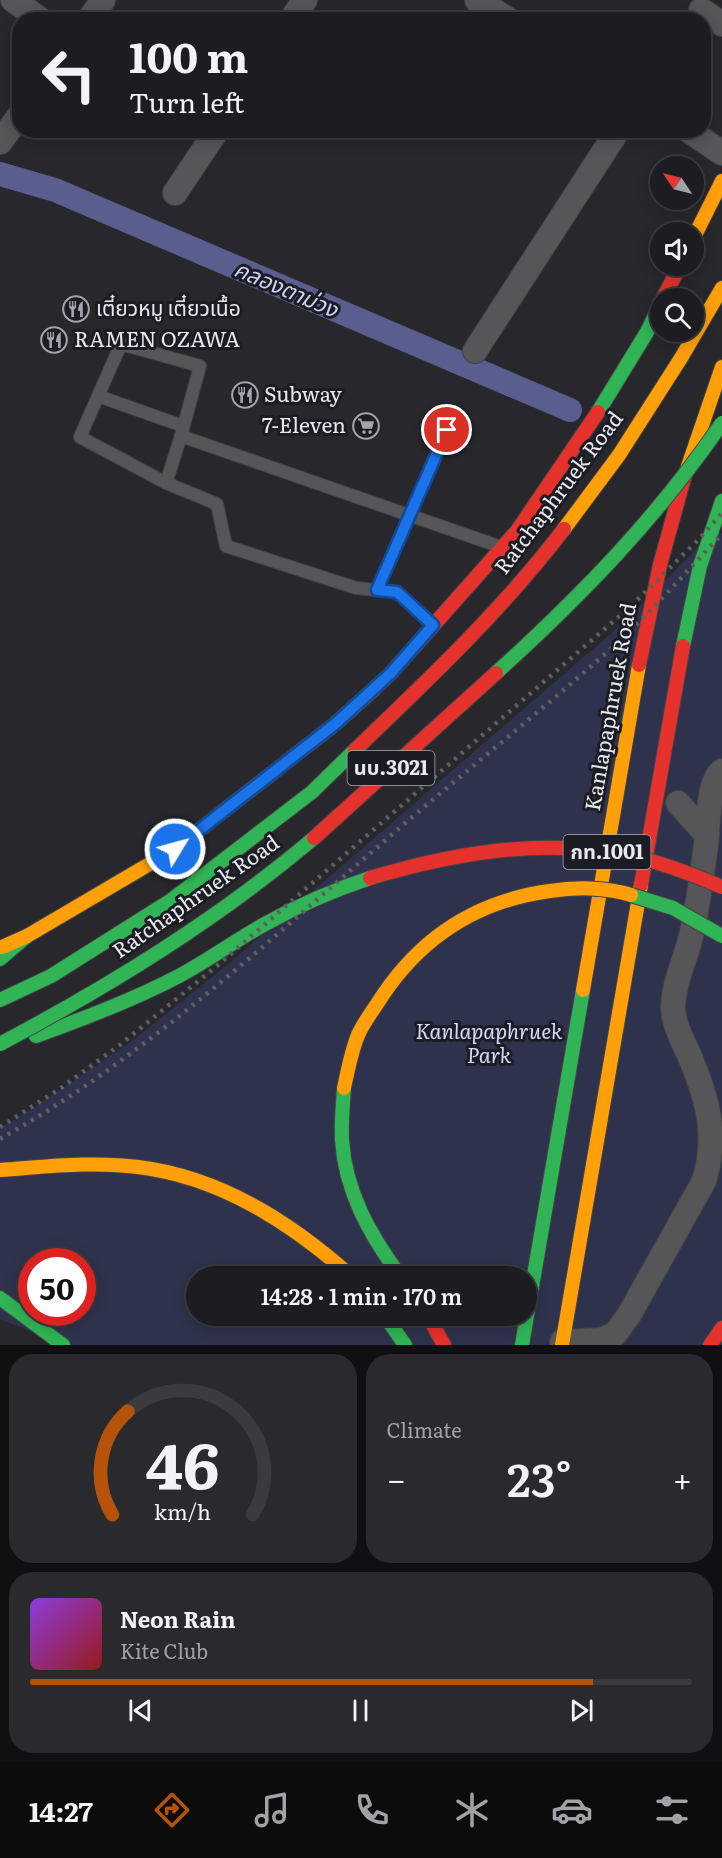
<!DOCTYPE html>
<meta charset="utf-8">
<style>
:root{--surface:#1d1d21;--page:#2a2a2e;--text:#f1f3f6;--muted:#a0a2a5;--line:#3b3b3f;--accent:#b45309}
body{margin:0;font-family:Literata,"Noto Sans Thai",serif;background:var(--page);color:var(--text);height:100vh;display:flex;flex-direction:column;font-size:22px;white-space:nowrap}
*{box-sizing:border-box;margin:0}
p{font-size:20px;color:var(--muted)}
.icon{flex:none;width:33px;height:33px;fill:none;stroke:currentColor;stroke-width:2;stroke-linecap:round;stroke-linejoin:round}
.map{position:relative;height:1345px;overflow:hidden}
.details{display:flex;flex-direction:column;gap:9px;padding:9px;background:#101012;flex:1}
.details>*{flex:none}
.guide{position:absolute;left:12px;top:12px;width:699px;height:126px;border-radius:24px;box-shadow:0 3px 15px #0003,0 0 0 2px var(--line);background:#1d1d21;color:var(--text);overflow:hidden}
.needle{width:39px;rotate:305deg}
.fabs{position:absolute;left:650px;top:156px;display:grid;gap:12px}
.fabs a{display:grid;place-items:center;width:54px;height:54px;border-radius:50%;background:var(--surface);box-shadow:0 3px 15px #0003,0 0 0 2px var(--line);font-size:30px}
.speed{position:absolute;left:18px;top:1248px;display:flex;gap:12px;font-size:30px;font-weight:700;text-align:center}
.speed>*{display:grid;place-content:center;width:78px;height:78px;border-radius:50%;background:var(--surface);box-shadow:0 3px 15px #0003,0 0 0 2px var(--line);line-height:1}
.speed .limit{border:9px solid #d22;background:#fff;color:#111}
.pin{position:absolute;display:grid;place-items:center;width:51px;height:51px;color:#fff;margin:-26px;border:3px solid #fff;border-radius:50%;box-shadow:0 2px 6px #0007}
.me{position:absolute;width:66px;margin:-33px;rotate:53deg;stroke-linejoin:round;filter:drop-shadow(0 0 4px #0008)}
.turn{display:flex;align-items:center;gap:21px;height:126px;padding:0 18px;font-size:27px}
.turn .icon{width:78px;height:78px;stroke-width:2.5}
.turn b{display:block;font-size:42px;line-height:51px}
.big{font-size:45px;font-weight:600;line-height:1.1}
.details .tile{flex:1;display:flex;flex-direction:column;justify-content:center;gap:9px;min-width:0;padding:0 21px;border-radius:24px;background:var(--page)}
.details .dial{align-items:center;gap:0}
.dial svg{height:156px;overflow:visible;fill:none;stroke:var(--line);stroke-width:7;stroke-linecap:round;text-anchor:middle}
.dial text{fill:var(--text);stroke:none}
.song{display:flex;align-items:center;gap:18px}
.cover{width:72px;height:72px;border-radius:9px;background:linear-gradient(135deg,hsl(270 70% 55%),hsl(0 70% 35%))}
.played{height:6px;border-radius:3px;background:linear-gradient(90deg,var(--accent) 85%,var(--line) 85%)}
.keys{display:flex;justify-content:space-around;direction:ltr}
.heat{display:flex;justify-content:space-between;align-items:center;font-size:33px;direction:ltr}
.details .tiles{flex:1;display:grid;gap:9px;grid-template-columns:1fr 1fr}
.tile:last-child{grid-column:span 2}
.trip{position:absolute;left:186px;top:1266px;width:351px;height:60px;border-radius:30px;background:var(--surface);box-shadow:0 3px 15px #0003,0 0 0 2px var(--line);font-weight:600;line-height:60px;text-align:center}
.menu{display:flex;height:96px;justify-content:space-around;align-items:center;background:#0c0c0d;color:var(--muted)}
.menu .icon{width:42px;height:42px}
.menu .selected{color:var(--accent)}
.menu b{font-size:27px;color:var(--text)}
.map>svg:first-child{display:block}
</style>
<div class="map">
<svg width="722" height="1345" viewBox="0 0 722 1345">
<rect width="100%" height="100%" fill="#27272c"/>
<path fill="#2f324c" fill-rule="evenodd" d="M722,533v812h-667l-6,-6 -49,-20v-191l18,-10 114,-77 95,-76 396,-342 87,-88zM32,1262h50v50h-50zM196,1276h330v40h-330z"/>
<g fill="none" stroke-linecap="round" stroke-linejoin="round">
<path stroke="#595e8f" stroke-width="24" d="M0,174l55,16 515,220"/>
<g stroke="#434346" stroke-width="14">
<g id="lane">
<path d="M98,396l85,30"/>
<path d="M166,483l-86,-46 41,-93 79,22 -19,70"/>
<path d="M377,590l70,-160"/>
<path d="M432,625l-35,-33 -41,-4 -130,-42 -9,-42 -51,-21 15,-47 320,111"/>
</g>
</g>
<g stroke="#434346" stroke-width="26">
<g id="street">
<path d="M13,0l28,20"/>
<path d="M477,0l32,20"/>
<path d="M701,10l21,14"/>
<path d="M89,20l14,-20"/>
<path d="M291,20l14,-20"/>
<path d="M688,130l34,23"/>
<path d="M0,142l20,-27"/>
<path d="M175,193l42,-63"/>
<path d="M475,351l143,-221"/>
<path d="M678,803l29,32"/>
<path d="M562,1342l39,-2 14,-6 14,-19 75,-134c14,-45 4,-81 -14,-124 -7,-16 -17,-33 -17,-51 1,-22 10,-42 16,-62 8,-29 13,-70 17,-99 2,-18 2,-65 16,-74"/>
</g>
</g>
<g stroke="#434346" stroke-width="16">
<g id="fast">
<path d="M598,412l49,-80 13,-27"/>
<path d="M683,646l17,-80 22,-65"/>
<path d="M0,959l27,-23"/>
<path d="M0,1000l51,-24 119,-75 142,-109 43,-42"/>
<path d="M36,1036c49,-18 97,-36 143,-60 30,-16 57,-36 86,-52 34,-19 69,-34 105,-46"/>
<path d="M344,1088c-1,17 -3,34 -2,52 3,51 28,95 58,136"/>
<path d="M0,1298l63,47"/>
<path d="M385,1316l20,29"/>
<path d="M522,1345l61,-355"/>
</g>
</g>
<g stroke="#434346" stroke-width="16">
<g id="slow">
<path d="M693,239l29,-58"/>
<path d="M684,478l38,-111"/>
<path d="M564,529l55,-74 62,-97 41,-70"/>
<path d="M2,947l25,-11 148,-87 160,-125 39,-35"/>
<path d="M583,990l56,-325"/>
<path d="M0,1170c45,-3 92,-9 138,-3 82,10 152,55 213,109"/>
<path d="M562,1345l79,-460"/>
</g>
</g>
<g stroke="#434346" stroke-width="16">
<g id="jam">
<path d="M663,298l17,-32"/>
<path d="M639,665l21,-100 24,-87"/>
<path d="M374,689l17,-16 126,-142 81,-119"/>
<path d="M355,750c73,-70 148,-141 209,-221"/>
<path d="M641,885l42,-239"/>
<path d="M428,1316l16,29"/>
<path d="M710,1345l12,-17"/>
</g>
</g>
<use href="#lane" stroke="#565658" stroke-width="12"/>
<use href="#street" stroke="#565658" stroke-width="24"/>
<use href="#fast" stroke="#30b455" stroke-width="14"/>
<use href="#slow" stroke="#ff9f0a" stroke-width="14"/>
<use href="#jam" stroke="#e5322d" stroke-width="14"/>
<g stroke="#5f5f63" stroke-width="4.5" stroke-dasharray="3 6" stroke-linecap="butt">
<path d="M0,1127l61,-39 60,-44 97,-79 413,-359 68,-67 23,-26"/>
<path d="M0,1139c144,-81 265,-195 389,-302 72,-62 146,-121 217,-184 41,-36 78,-79 116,-119"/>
</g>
<g stroke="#434346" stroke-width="16" stroke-linecap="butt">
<g id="fast-bridge">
<path d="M496,673c85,-77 161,-155 226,-250"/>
<path d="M631,895l42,13 49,28"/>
<path d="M0,1044c111,-59 217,-124 314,-206"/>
</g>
</g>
<g stroke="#434346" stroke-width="16" stroke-linecap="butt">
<path id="slow-bridge" d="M344,1088c4,-18 7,-36 14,-53 5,-11 12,-21 19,-31 40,-64 98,-103 173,-113 25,-4 56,-4 81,4"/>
</g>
<g stroke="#434346" stroke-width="16" stroke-linecap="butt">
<g id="jam-bridge">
<path d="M314,838l182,-165"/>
<path d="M370,878c87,-26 176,-41 266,-21 30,7 58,18 86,30"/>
</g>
</g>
<use href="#fast-bridge" stroke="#30b455" stroke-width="14"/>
<use href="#slow-bridge" stroke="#ff9f0a" stroke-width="14"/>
<use href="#jam-bridge" stroke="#e5322d" stroke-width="14"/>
</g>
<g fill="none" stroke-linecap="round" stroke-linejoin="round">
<g stroke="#114b97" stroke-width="15">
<path id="route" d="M175,849l160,-125 56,-51 42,-48 -36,-33 -20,-2 70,-160"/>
</g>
<use href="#route" stroke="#1a73e8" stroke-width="10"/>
</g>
<defs>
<g id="restaurant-ring" transform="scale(1.35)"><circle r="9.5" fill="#1c1d24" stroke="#a4a5aa" stroke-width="1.5"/><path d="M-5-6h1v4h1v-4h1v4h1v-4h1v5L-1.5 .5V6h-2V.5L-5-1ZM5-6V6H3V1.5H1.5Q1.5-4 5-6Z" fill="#a4a5aa"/></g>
<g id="supermarket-ring" transform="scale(1.35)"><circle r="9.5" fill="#1c1d24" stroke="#a4a5aa" stroke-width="1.5"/><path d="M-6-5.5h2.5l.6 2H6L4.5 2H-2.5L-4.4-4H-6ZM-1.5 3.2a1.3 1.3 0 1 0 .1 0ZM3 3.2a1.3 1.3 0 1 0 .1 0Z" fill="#a4a5aa"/></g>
</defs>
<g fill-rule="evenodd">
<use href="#restaurant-ring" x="76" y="309"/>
<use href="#restaurant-ring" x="54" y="340"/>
<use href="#restaurant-ring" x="245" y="395"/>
<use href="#supermarket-ring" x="366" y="426"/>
</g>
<g text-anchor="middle" stroke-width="6" stroke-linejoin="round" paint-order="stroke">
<g fill="#1c1d24" stroke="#abacb1" stroke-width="1.5">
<rect x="347.5" y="751" width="87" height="34" rx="4.5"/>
<rect x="563.5" y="835" width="87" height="34" rx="4.5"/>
</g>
<g font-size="20" font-weight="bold" fill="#e8e9ee">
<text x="391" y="775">นบ.3021</text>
<text x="607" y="859">กท.1001</text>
</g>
<g font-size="21" fill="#e8e9ee" stroke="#1c1d24" text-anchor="start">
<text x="96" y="316">เตี๋ยวหมู เตี๋ยวเนื้อ</text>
<text x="74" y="347">RAMEN OZAWA</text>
<text x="264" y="402">Subway</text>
<text x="346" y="433" text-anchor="end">7-Eleven</text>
</g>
<g font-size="21" fill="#e8e9ee" stroke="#1c1d24">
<text transform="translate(559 493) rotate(-53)" y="7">Ratchaphruek Road</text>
<text transform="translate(611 707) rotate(-80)" y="7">Kanlapaphruek Road</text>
<text transform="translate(196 897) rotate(-35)" y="7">Ratchaphruek Road</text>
</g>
<g font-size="21" font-style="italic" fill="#d5dafb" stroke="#1c1d24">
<text x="489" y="1039">Kanlapaphruek<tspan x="489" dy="24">Park</tspan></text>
</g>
<g font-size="22" font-style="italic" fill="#cdd2f3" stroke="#1c1d24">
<text transform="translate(286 289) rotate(23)" y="8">คลองตาม่วง</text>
</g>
</g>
</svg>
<div class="fabs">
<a><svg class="needle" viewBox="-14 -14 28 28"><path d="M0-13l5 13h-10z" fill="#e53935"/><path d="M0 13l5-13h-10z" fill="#a0a2a5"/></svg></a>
<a><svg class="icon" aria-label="sound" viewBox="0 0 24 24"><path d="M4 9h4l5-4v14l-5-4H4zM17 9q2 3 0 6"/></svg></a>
<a><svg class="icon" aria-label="search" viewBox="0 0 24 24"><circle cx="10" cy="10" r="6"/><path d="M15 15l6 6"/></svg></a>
</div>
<div class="speed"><div class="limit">50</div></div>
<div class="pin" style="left:447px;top:430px;background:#d93025"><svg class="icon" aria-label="arrive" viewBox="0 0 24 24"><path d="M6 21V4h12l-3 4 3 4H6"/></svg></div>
<svg class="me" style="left:175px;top:849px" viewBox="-20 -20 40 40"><circle r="17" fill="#1a73e8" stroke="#fff" stroke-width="3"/><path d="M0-11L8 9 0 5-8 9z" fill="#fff"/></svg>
<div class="trip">14:28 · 1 min · 170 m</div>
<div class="guide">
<div class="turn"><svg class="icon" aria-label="left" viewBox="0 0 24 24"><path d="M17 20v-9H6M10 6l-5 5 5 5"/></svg><div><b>100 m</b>Turn left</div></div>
</div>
</div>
<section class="details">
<div class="tiles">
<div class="tile dial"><svg viewBox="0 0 100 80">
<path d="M14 69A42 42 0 1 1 86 69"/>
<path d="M14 69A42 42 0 0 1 22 16" stroke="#b45309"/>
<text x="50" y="56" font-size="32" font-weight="700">46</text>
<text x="50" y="72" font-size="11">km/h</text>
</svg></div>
<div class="tile"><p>Climate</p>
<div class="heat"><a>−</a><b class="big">23°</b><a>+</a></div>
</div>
<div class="tile">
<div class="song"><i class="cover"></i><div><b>Neon Rain</b><p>Kite Club</p></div></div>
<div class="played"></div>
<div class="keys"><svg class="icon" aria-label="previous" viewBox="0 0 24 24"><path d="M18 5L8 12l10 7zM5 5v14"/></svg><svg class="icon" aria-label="pause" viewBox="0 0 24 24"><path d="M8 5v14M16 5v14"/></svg><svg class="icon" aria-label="next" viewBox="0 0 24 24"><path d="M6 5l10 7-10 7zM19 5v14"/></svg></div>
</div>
</div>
</section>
<nav class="menu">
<b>14:27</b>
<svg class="icon selected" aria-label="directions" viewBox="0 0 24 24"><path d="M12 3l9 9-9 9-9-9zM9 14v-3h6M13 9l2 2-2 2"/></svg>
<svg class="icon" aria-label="music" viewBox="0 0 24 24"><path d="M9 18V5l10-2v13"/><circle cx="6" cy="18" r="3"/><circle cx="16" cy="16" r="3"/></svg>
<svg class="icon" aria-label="phone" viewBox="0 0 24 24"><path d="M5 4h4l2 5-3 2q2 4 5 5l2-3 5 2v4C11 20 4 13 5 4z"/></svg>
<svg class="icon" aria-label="climate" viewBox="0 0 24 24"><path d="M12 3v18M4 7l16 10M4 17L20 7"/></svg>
<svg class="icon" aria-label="car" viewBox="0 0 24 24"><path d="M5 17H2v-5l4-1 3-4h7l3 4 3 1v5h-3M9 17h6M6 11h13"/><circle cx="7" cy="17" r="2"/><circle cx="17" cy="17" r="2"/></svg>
<svg class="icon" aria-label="filters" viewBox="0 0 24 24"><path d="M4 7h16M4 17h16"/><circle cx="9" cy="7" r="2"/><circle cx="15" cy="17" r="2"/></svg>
</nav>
